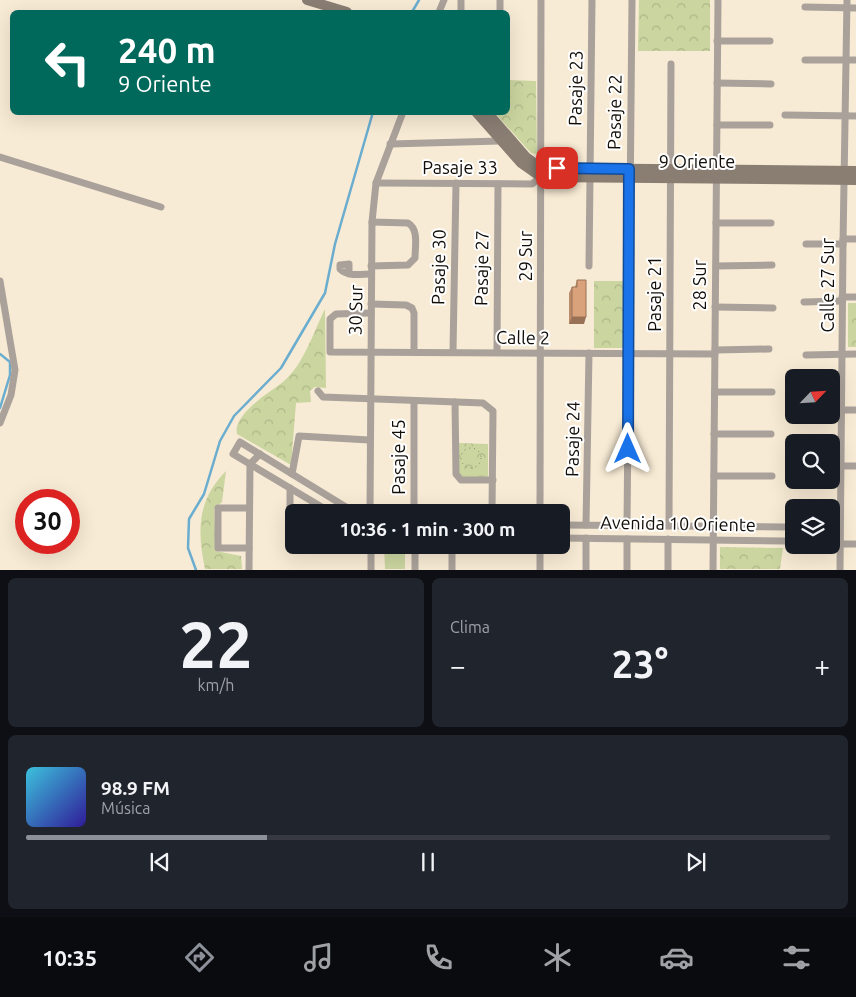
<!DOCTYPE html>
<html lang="es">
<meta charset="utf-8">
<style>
:root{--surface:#171b24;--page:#20242c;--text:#f1f3f6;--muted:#9ea1a6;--line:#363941;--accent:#8c9099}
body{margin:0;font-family:Ubuntu,sans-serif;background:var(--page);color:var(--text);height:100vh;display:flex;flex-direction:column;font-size:19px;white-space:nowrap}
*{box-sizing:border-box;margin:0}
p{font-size:16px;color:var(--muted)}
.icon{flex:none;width:28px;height:28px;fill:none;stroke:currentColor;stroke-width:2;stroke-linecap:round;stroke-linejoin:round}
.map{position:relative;height:570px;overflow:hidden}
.details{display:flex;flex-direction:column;gap:8px;padding:8px;background:#0d0f14;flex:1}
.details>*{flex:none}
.guide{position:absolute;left:10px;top:10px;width:500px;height:105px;border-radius:8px;box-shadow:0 5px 20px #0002;background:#00695c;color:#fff;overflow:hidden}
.needle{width:32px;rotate:65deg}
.tools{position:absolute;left:785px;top:369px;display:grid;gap:10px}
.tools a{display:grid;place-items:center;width:55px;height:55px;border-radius:8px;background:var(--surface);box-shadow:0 5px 20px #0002;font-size:25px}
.speed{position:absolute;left:15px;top:489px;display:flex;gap:10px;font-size:25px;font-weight:700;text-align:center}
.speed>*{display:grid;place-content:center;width:65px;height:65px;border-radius:50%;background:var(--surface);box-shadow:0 5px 20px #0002;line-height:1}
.speed .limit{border:8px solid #d22;background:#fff;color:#111}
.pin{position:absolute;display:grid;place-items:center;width:42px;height:42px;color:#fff;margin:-21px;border-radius:10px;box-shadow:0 2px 8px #0006}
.me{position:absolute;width:55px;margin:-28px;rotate:0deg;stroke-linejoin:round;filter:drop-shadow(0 0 4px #0008)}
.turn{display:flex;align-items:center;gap:18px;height:105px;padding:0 25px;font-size:22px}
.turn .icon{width:65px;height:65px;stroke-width:2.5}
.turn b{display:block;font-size:35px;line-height:42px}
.big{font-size:38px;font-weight:600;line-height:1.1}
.details .tile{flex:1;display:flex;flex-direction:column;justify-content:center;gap:8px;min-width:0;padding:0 18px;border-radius:8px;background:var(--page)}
.details .dial{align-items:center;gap:0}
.dial b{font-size:65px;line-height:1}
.song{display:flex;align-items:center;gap:15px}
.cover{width:60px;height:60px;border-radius:8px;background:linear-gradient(135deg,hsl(190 70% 55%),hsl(250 70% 35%))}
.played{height:5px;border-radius:2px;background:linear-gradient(90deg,var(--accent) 30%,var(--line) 30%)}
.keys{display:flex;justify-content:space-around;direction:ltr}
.heat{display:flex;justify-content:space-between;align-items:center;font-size:28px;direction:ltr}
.details .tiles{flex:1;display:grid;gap:8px;grid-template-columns:1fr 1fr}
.tile:last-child{grid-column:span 2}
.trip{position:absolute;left:285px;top:504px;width:285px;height:50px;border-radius:8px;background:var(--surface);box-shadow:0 5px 20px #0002;font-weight:600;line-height:50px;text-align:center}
.dock{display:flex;height:80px;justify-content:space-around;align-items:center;background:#090b0e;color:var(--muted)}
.dock .icon{width:35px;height:35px}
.dock .selected{color:var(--accent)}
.dock b{font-size:22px;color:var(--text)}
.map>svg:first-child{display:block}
</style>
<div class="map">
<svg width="856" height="570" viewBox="0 0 856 570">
<defs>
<pattern id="park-crowns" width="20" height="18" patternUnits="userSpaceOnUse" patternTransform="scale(1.25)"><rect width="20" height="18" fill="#cbd5a0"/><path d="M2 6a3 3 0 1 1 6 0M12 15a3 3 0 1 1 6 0" fill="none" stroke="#adb688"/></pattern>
</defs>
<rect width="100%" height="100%" fill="#f8ebd5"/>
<g fill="url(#park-crowns)">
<path d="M639,0h71v51h-72z"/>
<path d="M508,80l28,1 1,73 -6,-1 -36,-40 13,-1z"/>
<rect x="594" y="281" width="29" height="67"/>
<rect x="848" y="303" width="8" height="44"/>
<path d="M325,309l1,79 -11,-1 -5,4 1,11 -15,1 -5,62 -54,-31c-5,-19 33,-42 46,-52 21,-18 30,-49 42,-73z"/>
<path d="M459,443l29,1v33h-25l-5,-5z"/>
<path d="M226,471l-4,31 -8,7 2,42 25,5 1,13h-37c-8,-38 -8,-69 21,-98z"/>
<path d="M720,547l63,1 -3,21h-60z"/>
</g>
<path fill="#cbd5a0" d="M405,545v24h-20l-1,-23z"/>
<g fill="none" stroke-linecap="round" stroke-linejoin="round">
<g stroke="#6aadcf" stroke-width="2.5">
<path d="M412,12l7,-12"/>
<path d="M0,354l10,8v13l-10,33"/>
<path d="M196,570l-8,-22 1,-29 15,-25 16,-53 14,-25 47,-48 44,-75 10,-49 38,-132"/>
</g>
<circle stroke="#80786a" stroke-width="1" stroke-dasharray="1 4" stroke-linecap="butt" cx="471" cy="458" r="10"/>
<g stroke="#aaa29a" stroke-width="7">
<path d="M805,7l51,1"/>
<path d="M439,12l5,-12"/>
<path d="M461,12v-12"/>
<path d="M500,12v-12"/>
<path d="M717,41h53"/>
<path d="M805,60h51"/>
<path d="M717,83l54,1"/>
<path d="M785,115l71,1"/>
<path d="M717,125h53"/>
<path d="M390,144l110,-3"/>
<path d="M0,157l161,50"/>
<path d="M376,183l156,1 9,-7"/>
<path d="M716,223h55"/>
<path d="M843,239h13"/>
<path d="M806,244h37"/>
<path d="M371,266l37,-1 7,-7c0,-11 4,-29 -7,-35l-36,-1"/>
<path d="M589,266l3,-266"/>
<path d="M716,266l56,-1"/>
<path d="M349,274v-10l-9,1v4c8,8 21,5 31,5"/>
<path d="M0,281l15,89 -4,25 -11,28"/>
<path d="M842,297h14"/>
<path d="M804,302l38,-1"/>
<path d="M371,304l35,1 6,3 2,5v39"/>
<path d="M715,307l58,1"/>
<path d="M371,313l-35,1 -6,5v33l385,2"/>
<path d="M715,350l54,-1"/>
<path d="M453,352l3,-169"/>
<path d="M497,352l1,-168"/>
<path d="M806,355l50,-1"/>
<path d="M318,391l5,6 160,6 10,8 -1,101"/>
<path d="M715,392h57"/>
<path d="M414,401v111"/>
<path d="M455,402l1,72 5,6h32"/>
<path d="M831,410h25"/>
<path d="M714,434h57"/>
<path d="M840,466h16"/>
<path d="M292,474l7,-38 70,4"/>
<path d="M714,476h58"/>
<path d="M290,488v56h4"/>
<path d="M330,512l-97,-58 7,-12 114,70"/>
<path d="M370,512l2,-290 4,-39 27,-71"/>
<path d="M540,512l1,-512"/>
<path d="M561,525l223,2"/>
<path d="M586,525l3,-172"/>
<path d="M627,525l5,-525"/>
<path d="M669,526l2,-462"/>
<path d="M561,538l224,3 9,2"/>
<path d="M831,544h25"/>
<path d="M415,545v25"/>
<path d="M249,548h-31v-40h31"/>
<path d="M249,570l1,-106 10,-10"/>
<path d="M371,570v-25"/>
<path d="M452,570v-25"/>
<path d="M540,570v-25"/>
<path d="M586,570v-32"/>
<path d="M627,570v-31"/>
<path d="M668,570v-31"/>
<path d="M713,570l5,-570"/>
<path d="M840,570l3,-326 4,-244"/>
</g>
<g stroke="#8a7e73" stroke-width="10">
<path d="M307,0l40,12"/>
<path d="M476,112l45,51 20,14 315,3"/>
<path d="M487,112l39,45 15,11 315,3"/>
</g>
</g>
<path fill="#bb8b6a" d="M577,280l7,44h-15v-31l3,-6h3z"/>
<path fill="#987156" d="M572,317h14l-2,7h-15z"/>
<path fill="#d9a27b" stroke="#987156" d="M577,280h9v37h-14v-30h5z"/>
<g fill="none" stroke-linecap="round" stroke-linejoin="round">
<g stroke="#114b97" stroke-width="12">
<path id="route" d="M557,168l72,1 -1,280"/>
</g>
<use href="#route" stroke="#1a73e8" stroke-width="9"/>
</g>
<g text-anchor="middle" stroke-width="4" stroke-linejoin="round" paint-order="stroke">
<g font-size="18" fill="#110d06" stroke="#fff">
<text transform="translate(576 88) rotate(-89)" y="6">Pasaje 23</text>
<text transform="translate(615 112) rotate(-89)" y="6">Pasaje 22</text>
<text x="697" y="168">9 Oriente</text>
<text x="460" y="174">Pasaje 33</text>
<text transform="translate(526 256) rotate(-90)" y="6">29 Sur</text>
<text transform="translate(439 267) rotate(-89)" y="6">Pasaje 30</text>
<text transform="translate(482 268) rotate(-89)" y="6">Pasaje 27</text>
<text transform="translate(700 285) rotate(-90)" y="6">28 Sur</text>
<text transform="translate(828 285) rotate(-90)" y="6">Calle 27 Sur</text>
<text transform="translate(655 294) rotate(-90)" y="6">Pasaje 21</text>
<text transform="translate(356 310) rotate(-89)" y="6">30 Sur</text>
<text transform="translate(523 338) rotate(1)" y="6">Calle 2</text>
<text transform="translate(573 439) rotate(-89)" y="6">Pasaje 24</text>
<text transform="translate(399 457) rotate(-90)" y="6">Pasaje 45</text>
<text transform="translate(678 524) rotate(1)" y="6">Avenida 10 Oriente</text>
</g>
</g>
</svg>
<div class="tools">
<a><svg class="needle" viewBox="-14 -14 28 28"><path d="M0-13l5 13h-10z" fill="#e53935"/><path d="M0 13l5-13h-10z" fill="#9ea1a6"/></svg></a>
<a><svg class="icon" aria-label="search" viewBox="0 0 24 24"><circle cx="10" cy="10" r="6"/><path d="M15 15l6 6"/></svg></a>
<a><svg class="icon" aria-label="layers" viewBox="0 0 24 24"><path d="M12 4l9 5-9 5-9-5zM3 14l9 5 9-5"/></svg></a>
</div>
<div class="speed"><div class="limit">30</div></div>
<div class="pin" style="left:557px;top:168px;background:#d93025"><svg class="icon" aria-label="arrive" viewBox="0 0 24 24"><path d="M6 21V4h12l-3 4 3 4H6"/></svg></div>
<svg class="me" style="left:628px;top:449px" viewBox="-20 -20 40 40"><path d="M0-17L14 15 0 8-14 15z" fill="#1a73e8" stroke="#fff" stroke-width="4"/></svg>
<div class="trip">10:36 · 1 min · 300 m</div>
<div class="guide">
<div class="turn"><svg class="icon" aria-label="left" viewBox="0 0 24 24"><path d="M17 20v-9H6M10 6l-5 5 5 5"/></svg><div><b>240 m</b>9 Oriente</div></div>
</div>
</div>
<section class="details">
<div class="tiles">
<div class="tile dial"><b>22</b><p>km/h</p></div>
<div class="tile"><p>Clima</p>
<div class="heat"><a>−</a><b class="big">23°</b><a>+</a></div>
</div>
<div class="tile">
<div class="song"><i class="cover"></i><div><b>98.9 FM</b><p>Música</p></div></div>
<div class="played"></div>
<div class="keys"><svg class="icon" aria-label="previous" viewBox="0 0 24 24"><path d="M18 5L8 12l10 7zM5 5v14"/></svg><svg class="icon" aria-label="pause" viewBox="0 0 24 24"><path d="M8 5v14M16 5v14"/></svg><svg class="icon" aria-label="next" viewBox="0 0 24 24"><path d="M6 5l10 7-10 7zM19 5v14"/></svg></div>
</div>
</div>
</section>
<nav class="dock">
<b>10:35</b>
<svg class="icon selected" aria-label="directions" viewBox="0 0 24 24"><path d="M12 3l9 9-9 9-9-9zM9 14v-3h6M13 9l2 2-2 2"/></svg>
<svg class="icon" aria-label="music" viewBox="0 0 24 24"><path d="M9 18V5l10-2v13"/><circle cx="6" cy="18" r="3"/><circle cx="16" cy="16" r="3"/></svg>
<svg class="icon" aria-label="phone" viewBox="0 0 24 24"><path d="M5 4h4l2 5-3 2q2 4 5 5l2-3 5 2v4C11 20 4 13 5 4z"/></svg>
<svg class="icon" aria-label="climate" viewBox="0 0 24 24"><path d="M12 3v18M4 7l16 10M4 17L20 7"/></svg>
<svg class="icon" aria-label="car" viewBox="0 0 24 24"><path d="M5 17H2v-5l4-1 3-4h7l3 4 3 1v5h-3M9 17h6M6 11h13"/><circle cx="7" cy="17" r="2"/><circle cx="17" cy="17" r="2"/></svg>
<svg class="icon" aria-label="filters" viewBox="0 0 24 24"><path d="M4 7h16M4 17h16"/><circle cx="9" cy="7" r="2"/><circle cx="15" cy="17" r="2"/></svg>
</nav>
